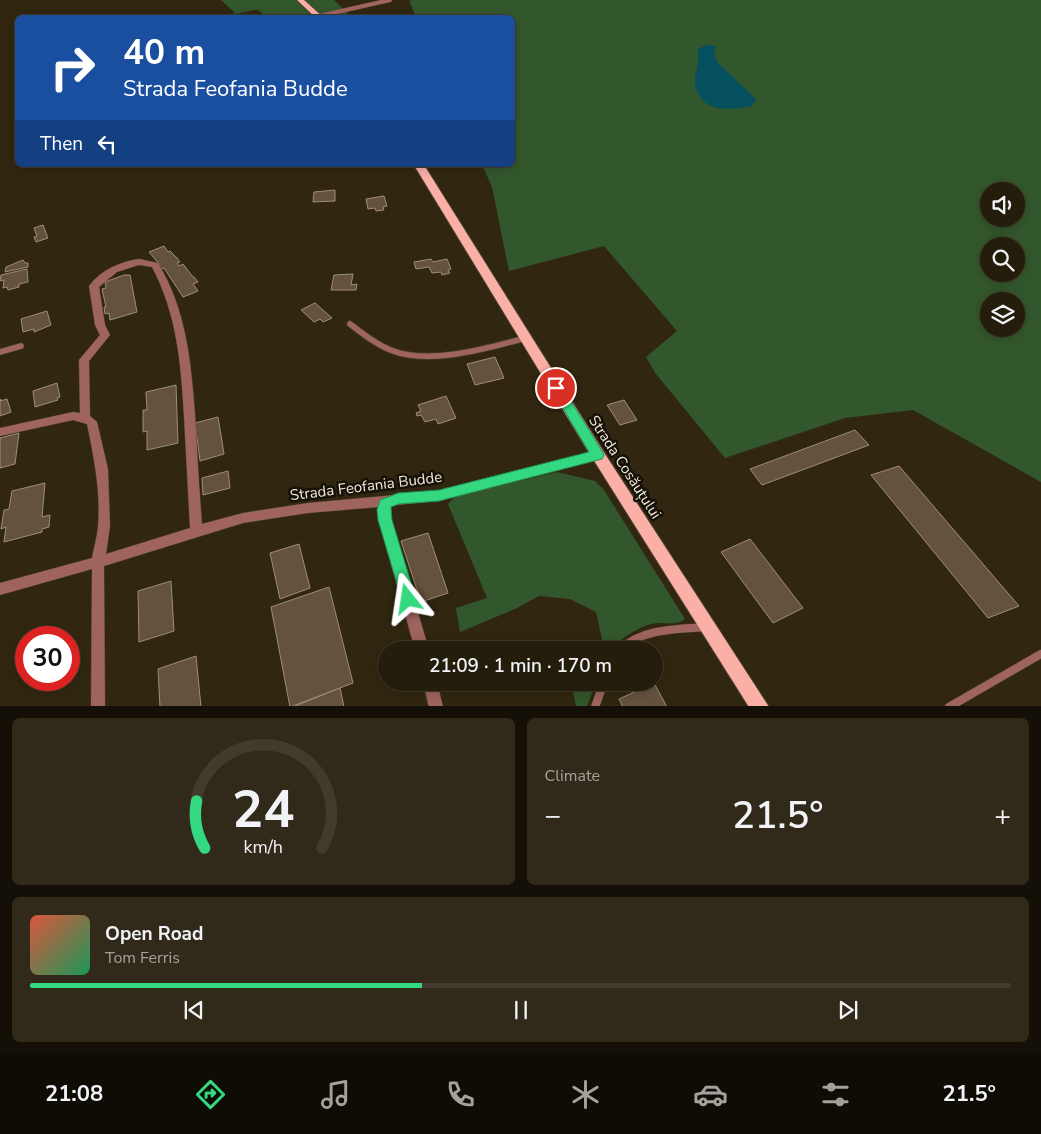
<!DOCTYPE html>
<meta charset="utf-8">
<style>
:root{--surface:#251d0c;--page:#312a1a;--text:#f1f3f6;--muted:#a3a29d;--line:#423b2d;--accent:#34d881}
body{margin:0;font-family:"Nunito Sans",sans-serif;background:var(--page);color:var(--text);height:100vh;display:flex;flex-direction:column;font-size:19px;white-space:nowrap}
*{box-sizing:border-box;margin:0}
p{font-size:16px;color:var(--muted)}
.icon{flex:none;width:28px;height:28px;fill:none;stroke:currentColor;stroke-width:2;stroke-linecap:round;stroke-linejoin:round}
.map{position:relative;height:706px;overflow:hidden}
.sheet{display:flex;flex-direction:column;gap:12px;padding:12px;background:#141007;flex:1}
.sheet>*{flex:none}
.top-card{position:absolute;left:15px;top:15px;width:500px;height:152px;border-radius:8px;box-shadow:0 2px 12px #0003,0 0 0 1px var(--line);background:#1a4fa0;color:#fff;overflow:hidden}
.controls{position:absolute;left:980px;top:182px;display:grid;gap:10px}
.controls a{display:grid;place-items:center;width:45px;height:45px;border-radius:50%;background:var(--surface);box-shadow:0 2px 12px #0003,0 0 0 1px var(--line);font-size:25px}
.speed{position:absolute;left:15px;top:626px;display:flex;gap:10px;font-size:25px;font-weight:700;text-align:center}
.speed>*{display:grid;place-content:center;width:65px;height:65px;border-radius:50%;background:var(--surface);box-shadow:0 2px 12px #0003,0 0 0 1px var(--line);line-height:1}
.speed .limit{border:8px solid #d22;background:#fff;color:#111}
.pin{position:absolute;display:grid;place-items:center;width:42px;height:42px;color:#fff;margin:-21px;border:2px solid #fff;border-radius:50%;box-shadow:0 1px 5px #0007}
.me{position:absolute;width:55px;margin:-28px;rotate:345deg;stroke-linejoin:round;filter:drop-shadow(0 0 4px #0008)}
.turn{display:flex;align-items:center;gap:18px;height:105px;padding:0 25px;font-size:22px}
.turn .icon{width:65px;height:65px;stroke-width:2.5}
.turn b{display:block;font-size:35px;line-height:42px}
.then{display:flex;align-items:center;height:48px;padding:0 25px;background:#0003;gap:10px;font-size:19px}
.big{font-size:38px;font-weight:600;line-height:1.1}
.sheet .card{flex:1;display:flex;flex-direction:column;justify-content:center;gap:8px;min-width:0;padding:0 18px;border-radius:8px;background:var(--page)}
.sheet .dial{align-items:center;gap:0}
.dial svg{height:130px;overflow:visible;fill:none;stroke:var(--line);stroke-width:7;stroke-linecap:round;text-anchor:middle}
.dial text{fill:var(--text);stroke:none}
.song{display:flex;align-items:center;gap:15px}
.cover{width:60px;height:60px;border-radius:8px;background:linear-gradient(135deg,hsl(10 70% 55%),hsl(150 70% 35%))}
.played{height:5px;border-radius:2px;background:linear-gradient(90deg,var(--accent) 40%,var(--line) 40%)}
.keys{display:flex;justify-content:space-around;direction:ltr}
.heat{display:flex;justify-content:space-between;align-items:center;font-size:28px;direction:ltr}
.sheet .tiles{flex:1;display:grid;gap:12px;grid-template-columns:1fr 1fr}
.card:last-child{grid-column:span 2}
.trip{position:absolute;left:378px;top:641px;width:285px;height:50px;border-radius:25px;background:var(--surface);box-shadow:0 2px 12px #0003,0 0 0 1px var(--line);font-weight:600;line-height:50px;text-align:center}
.menu{display:flex;height:80px;justify-content:space-around;align-items:center;background:#0f0c05;color:var(--muted)}
.menu .icon{width:35px;height:35px}
.menu .active{color:var(--accent)}
.menu b{font-size:22px;color:var(--text)}
.map>svg:first-child{display:block}
</style>
<div class="map">
<svg width="1041" height="707" viewBox="0 0 1041 707">
<rect width="100%" height="100%" fill="#312710"/>
<g fill="#33572c" fill-rule="evenodd">
<path d="M221,0h113l17,17h-84l-9,-7h-4l-32,7 13,-4z"/>
<path d="M413,0h628v482l-128,-72 -68,8 -120,40 -69,-84 -10,-17 31,-26 -73,-85 -95,25 -17,-84 -10,-22h30v-147l-96,-1 -7,-16zM989,191h27v28h-27zM989,246h27v28h-27zM989,301h27v28h-27z"/>
<path d="M557,472l38,9 9,9 81,129c-9,8 -22,2 -34,5 -13,4 -32,14 -38,26h-29l19,-7 -7,-31 -26,-13 -31,-3 -22,12 -57,24 -4,-24 31,-10 -39,-94 8,-8z"/>
<path d="M571,683h25l-9,23h-11z"/>
</g>
<path fill="#04505f" d="M706,45l11,1 -3,6 4,11 38,36 -4,7c-23,4 -51,8 -57,-22 -1,-9 3,-16 3,-23 0,-4 0,-8 0,-12z"/>
<g fill="#64523d" stroke="#a08d76">
<path d="M335,190v11l-22,1 1,-10z"/>
<path d="M384,196l3,10 -4,1 1,3 -8,1 -1,-3 -7,1 -2,-10z"/>
<path d="M43,225l5,13 -12,4 -2,-5 3,-1 -3,-8z"/>
<path d="M164,246l4,6 2,-1 7,7 3,4 -3,1 2,3 4,-2 10,13h1l4,5 -5,2 5,7 -15,6 -19,-29 -3,1 -2,-3 1,-1 -11,-13z"/>
<path d="M431,259l2,3 14,-3 4,10 -3,1 2,3 -8,2 -1,-3 -9,1 -3,-6 -13,2 -2,-7z"/>
<path d="M23,260l2,3h3v4l-23,5 1,-5z"/>
<path d="M27,269l1,13 -9,2v3l-11,3 -1,-3 -4,1 1,-8 -4,1 1,-6z"/>
<path d="M353,274l-2,11 6,-1 -1,6h-25l3,-15z"/>
<path d="M124,275h6l7,37 -27,8 -1,-7 -4,1 -1,-7h2l-4,-18 4,-1 -1,-6z"/>
<path d="M315,303l17,15 -9,4 -3,-3 -6,3 -13,-12z"/>
<path d="M47,311l4,14 -17,7v-3l-11,3 -2,-13z"/>
<path d="M495,357l9,21 -29,7 -8,-21z"/>
<path d="M57,383l3,14 -3,1 1,2 -23,7 -2,-16z"/>
<path d="M176,385l2,58 -31,7v-19l-4,1v-22h4l-1,-18z"/>
<path d="M446,396l10,22 -18,6 -2,-5 -11,3 -4,-7 -4,1 -1,-3 5,-2 -3,-6z"/>
<path d="M1,399l-1,2 7,-2 4,13 -11,4v-16z"/>
<path d="M624,400l13,20 -17,5 -13,-20z"/>
<path d="M218,417l6,37 -24,7 -5,-38z"/>
<path d="M855,430l14,15 -107,40 -12,-16z"/>
<path d="M19,433l-4,31 -15,4v-30z"/>
<path d="M899,466l120,140 -31,12 -117,-143z"/>
<path d="M228,471l2,17 -27,7 -1,-17z"/>
<path d="M45,483l-3,34 8,-2 -1,12 -7,2v3l-38,10 2,-15 -5,2 3,-19 5,-1 3,-18z"/>
<path d="M428,533l20,60 -27,9 -20,-61z"/>
<path d="M750,539l53,69 -30,15 -52,-71z"/>
<path d="M299,544l11,44 -30,11 -10,-46z"/>
<path d="M171,581l3,50 -35,11 -1,-51z"/>
<path d="M329,587l24,96 -63,24 -19,-100z"/>
<path d="M196,656l5,51h-41l-2,-38z"/>
<path d="M654,683l13,24h-44l-4,-8z"/>
<path d="M340,688l4,19h-51z"/>
</g>
<g fill="none" stroke-linecap="round" stroke-linejoin="round">
<g stroke="#4c422d" stroke-width="4.5">
<path id="lane-far2" d="M319,16l71,-16"/>
</g>
<g stroke="#4c422d" stroke-width="7">
<g id="lane-far1">
<path d="M350,324c13,10 27,21 43,27 38,14 95,-3 133,-13"/>
<path d="M0,352l21,-6"/>
</g>
</g>
<g stroke="#4c422d" stroke-width="9">
<g id="lane">
<path d="M620,650c22,-22 58,-21 87,-23"/>
<path d="M595,707l9,-25"/>
<path d="M949,707l92,-53"/>
</g>
</g>
<g stroke="#4c422d" stroke-width="1">
<g id="street">
<path d="M139,259l19,4c28,46 33,98 37,151 2,36 4,73 7,110l41,-11 65,-10 131,-12 159,-41 4,2 2,3 -2,3 -4,2 -159,41 -44,4 -5,2 1,14 38,129h-14l-36,-129 -2,-11 1,-3 -70,6 -65,10 -139,43 1,141h-14l1,-138 -92,26v-12l92,-25c2,-11 5,-21 6,-31 3,-35 -4,-69 -11,-103l-14,-4 -73,16v-8l73,-16 7,1 -1,-53 21,-25 -5,-10 -6,-39c12,-16 30,-24 50,-27zM139,265l13,2c25,47 29,97 32,149 2,37 4,74 6,112l-84,26 4,-28 -2,-57 -11,-47 -7,-6 -1,-55 21,-26 -5,-10 -6,-38 18,-15z"/>
<path d="M423,682h14l6,25h-14z"/>
</g>
</g>
<g stroke="#4c422d" stroke-width="2">
<g id="primary">
<path d="M297,0h7l20,18h-8z"/>
<path d="M414,165h10l179,286 166,256h-20l-156,-248z"/>
</g>
</g>
<use href="#lane-far2" stroke="#a0645e" stroke-width="4"/>
<use href="#lane-far1" stroke="#a0645e" stroke-width="5.5"/>
<use href="#lane" stroke="#a0645e" stroke-width="8"/>
<use href="#street" fill="#a0645e" fill-rule="evenodd"/>
<use href="#primary" fill="#faafa7" fill-rule="evenodd"/>
</g>
<path fill="#34d881" stroke="#228c54" d="M556,384l5,1 41,66 2,4 -2,4 -163,42 -40,3 -8,3 1,13 24,79 -2,5 -6,2 -5,-2 -25,-84 -1,-10 3,-10 18,-7 41,-3 150,-38 -38,-64z"/>
<g text-anchor="middle" stroke-width="5" stroke-linejoin="round" paint-order="stroke">
<g font-size="15" fill="#f1eadc" stroke="#151107">
<text transform="translate(625 467) rotate(57)" y="5">Strada Cosăuțului</text>
<text transform="translate(366 486) rotate(-7)" y="5">Strada Feofania Budde</text>
</g>
</g>
</svg>
<div class="controls">
<a><svg class="icon" aria-label="sound" viewBox="0 0 24 24"><path d="M4 9h4l5-4v14l-5-4H4zM17 9q2 3 0 6"/></svg></a>
<a><svg class="icon" aria-label="search" viewBox="0 0 24 24"><circle cx="10" cy="10" r="6"/><path d="M15 15l6 6"/></svg></a>
<a><svg class="icon" aria-label="layers" viewBox="0 0 24 24"><path d="M12 4l9 5-9 5-9-5zM3 14l9 5 9-5"/></svg></a>
</div>
<div class="speed"><div class="limit">30</div></div>
<div class="pin" style="left:556px;top:388px;background:#d93025"><svg class="icon" aria-label="arrive" viewBox="0 0 24 24"><path d="M6 21V4h12l-3 4 3 4H6"/></svg></div>
<svg class="me" style="left:408px;top:599px" viewBox="-20 -20 40 40"><path d="M0-17L14 15 0 8-14 15z" fill="#34d881" stroke="#fff" stroke-width="4"/></svg>
<div class="trip">21:09 · 1 min · 170 m</div>
<div class="top-card">
<div class="turn"><svg class="icon" aria-label="right" viewBox="0 0 24 24"><path d="M7 20v-9h11M14 6l5 5-5 5"/></svg><div><b>40 m</b>Strada Feofania Budde</div></div>
<div class="then">Then<svg class="icon" aria-label="left" viewBox="0 0 24 24"><path d="M17 20v-9H6M10 6l-5 5 5 5"/></svg></div>
</div>
</div>
<section class="sheet">
<div class="tiles">
<div class="card dial"><svg viewBox="0 0 100 80">
<path d="M14 69A42 42 0 1 1 86 69"/>
<path d="M14 69A42 42 0 0 1 9 40" stroke="#34d881"/>
<text x="50" y="56" font-size="32" font-weight="700">24</text>
<text x="50" y="72" font-size="11">km/h</text>
</svg></div>
<div class="card"><p>Climate</p>
<div class="heat"><a>−</a><b class="big">21.5°</b><a>+</a></div>
</div>
<div class="card">
<div class="song"><i class="cover"></i><div><b>Open Road</b><p>Tom Ferris</p></div></div>
<div class="played"></div>
<div class="keys"><svg class="icon" aria-label="previous" viewBox="0 0 24 24"><path d="M18 5L8 12l10 7zM5 5v14"/></svg><svg class="icon" aria-label="pause" viewBox="0 0 24 24"><path d="M8 5v14M16 5v14"/></svg><svg class="icon" aria-label="next" viewBox="0 0 24 24"><path d="M6 5l10 7-10 7zM19 5v14"/></svg></div>
</div>
</div>
</section>
<nav class="menu">
<b>21:08</b>
<svg class="icon active" aria-label="directions" viewBox="0 0 24 24"><path d="M12 3l9 9-9 9-9-9zM9 14v-3h6M13 9l2 2-2 2"/></svg>
<svg class="icon" aria-label="music" viewBox="0 0 24 24"><path d="M9 18V5l10-2v13"/><circle cx="6" cy="18" r="3"/><circle cx="16" cy="16" r="3"/></svg>
<svg class="icon" aria-label="phone" viewBox="0 0 24 24"><path d="M5 4h4l2 5-3 2q2 4 5 5l2-3 5 2v4C11 20 4 13 5 4z"/></svg>
<svg class="icon" aria-label="climate" viewBox="0 0 24 24"><path d="M12 3v18M4 7l16 10M4 17L20 7"/></svg>
<svg class="icon" aria-label="car" viewBox="0 0 24 24"><path d="M5 17H2v-5l4-1 3-4h7l3 4 3 1v5h-3M9 17h6M6 11h13"/><circle cx="7" cy="17" r="2"/><circle cx="17" cy="17" r="2"/></svg>
<svg class="icon" aria-label="filters" viewBox="0 0 24 24"><path d="M4 7h16M4 17h16"/><circle cx="9" cy="7" r="2"/><circle cx="15" cy="17" r="2"/></svg>
<b>21.5°</b>
</nav>
